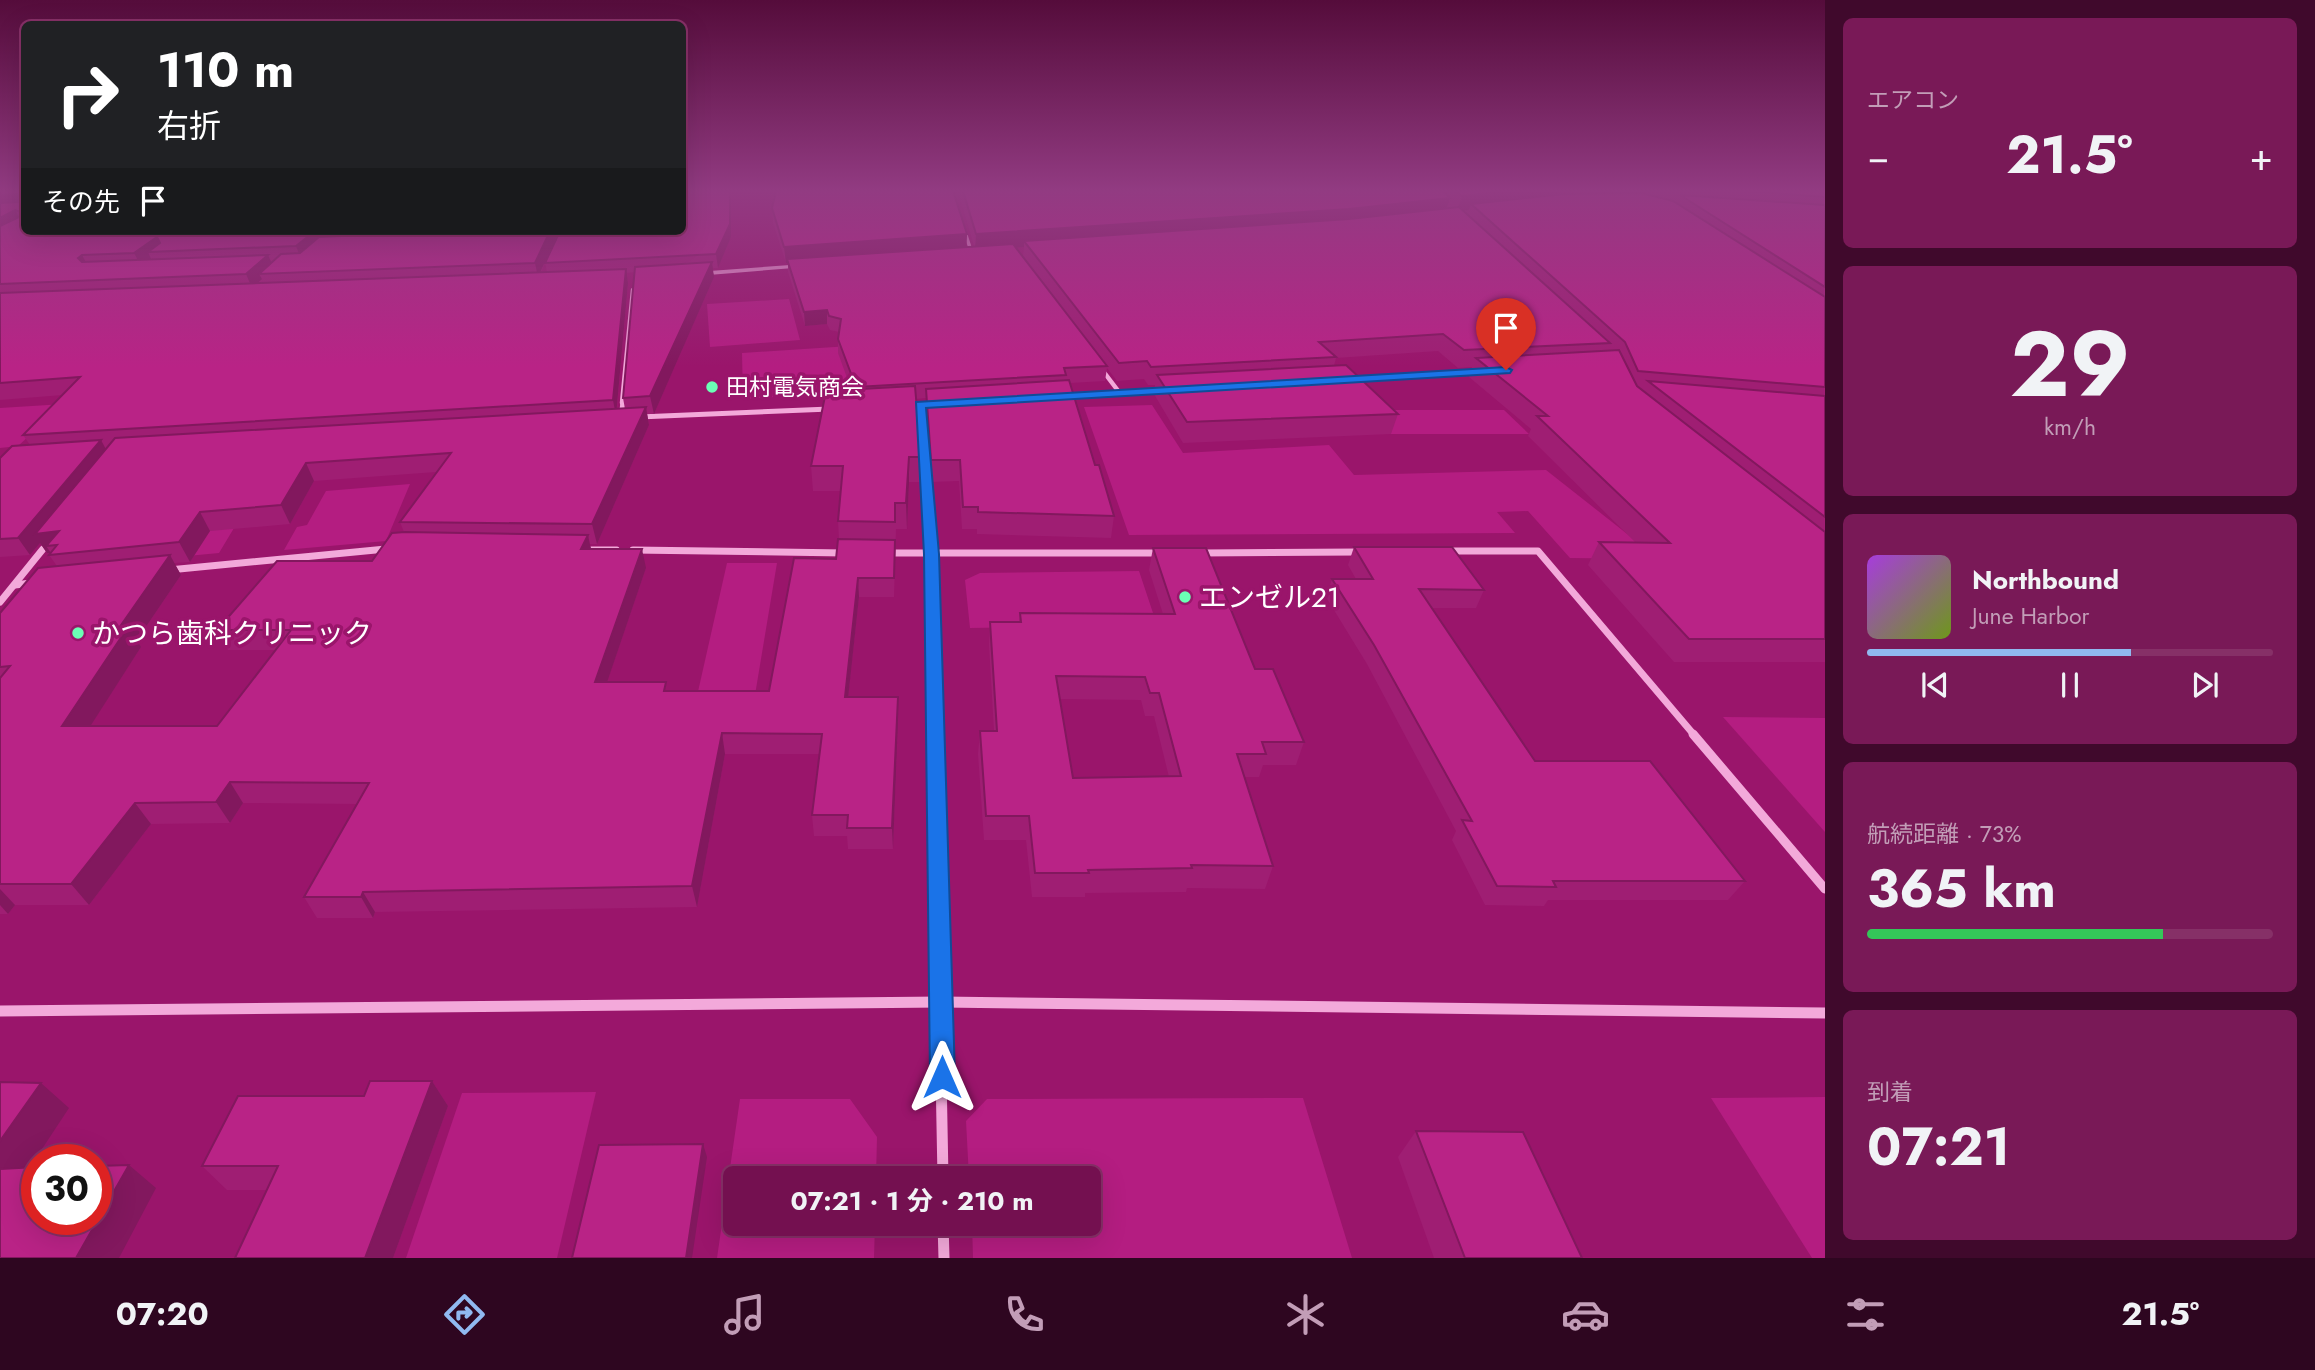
<!DOCTYPE html>
<html lang="ja">
<meta charset="utf-8">
<style>
:root{--surface:#741050;--page:#791957;--text:#f1f3f6;--muted:#c29db7;--line:#863067;--accent:#90b9f0}
body{margin:0;font-family:Jost,"Noto Sans JP",sans-serif;background:var(--page);color:var(--text);height:100vh;display:flex;flex-direction:column;font-size:26px;white-space:nowrap}
*{box-sizing:border-box;margin:0}
p{font-size:23px;color:var(--muted)}
.icon{flex:none;width:38px;height:38px;fill:none;stroke:currentColor;stroke-width:2;stroke-linecap:round;stroke-linejoin:round}
.map{position:relative;flex:1;overflow:hidden}
.drawer{display:flex;flex-direction:column;gap:18px;padding:18px;background:#40092c;width:490px}
.drawer>*{flex:none}
.guide{position:absolute;left:21px;top:21px;width:665px;height:214px;border-radius:10px;box-shadow:0 7px 28px #0002,0 0 0 2px var(--line);background:#202124;color:#fff;overflow:hidden}
.speed{position:absolute;left:21px;top:1144px;display:flex;gap:14px;font-size:35px;font-weight:700;text-align:center}
.speed>*{display:grid;place-content:center;width:91px;height:91px;border-radius:50%;background:var(--surface);box-shadow:0 7px 28px #0002,0 0 0 2px var(--line);line-height:1}
.speed .limit{border:10px solid #d22;background:#fff;color:#111}
.pin{position:absolute;display:grid;place-items:center;width:60px;height:60px;color:#fff;margin:-72px -30px;border-radius:50% 50% 50% 0;rotate:-45deg;box-shadow:0 0 7px #0007}
.pin .icon{rotate:45deg}
.me{position:absolute;width:77px;margin:-38px;rotate:0deg;stroke-linejoin:round;filter:drop-shadow(0 0 5px #0008)}
.turn{display:flex;align-items:center;gap:24px;height:147px;padding:0 21px;font-size:32px}
.turn .icon{width:91px;height:91px;stroke-width:2.5}
.turn b{display:block;font-size:49px;line-height:60px}
.then{display:flex;align-items:center;height:66px;padding:0 21px;background:#0003;gap:14px;font-size:26px}
.big{font-size:52px;font-weight:700;line-height:1.1}
.drawer .tile{flex:1;display:flex;flex-direction:column;justify-content:center;gap:10px;min-width:0;padding:0 24px;border-radius:10px;background:var(--page)}
.drawer .dial{align-items:center;gap:0}
.dial b{font-size:91px;line-height:1}
.song{display:flex;align-items:center;gap:21px}
.cover{width:84px;height:84px;border-radius:10px;background:linear-gradient(135deg,hsl(280 70% 55%),hsl(80 70% 35%))}
.played{height:7px;border-radius:4px;background:linear-gradient(90deg,var(--accent) 65%,var(--line) 65%)}
.keys{display:flex;justify-content:space-around;direction:ltr}
.heat{display:flex;justify-content:space-between;align-items:center;font-size:38px;direction:ltr}
.charge{height:10px;border-radius:5px;background:linear-gradient(90deg,#34c759 73%,var(--line) 0)}
.trip{position:absolute;left:723px;top:1166px;width:378px;height:70px;border-radius:10px;background:var(--surface);box-shadow:0 7px 28px #0002,0 0 0 2px var(--line);font-weight:700;line-height:70px;text-align:center}
.menu{display:flex;height:112px;justify-content:space-around;align-items:center;background:#2e0620;color:var(--muted)}
.menu .icon{width:49px;height:49px}
.menu .current{color:var(--accent)}
.menu b{font-size:32px;color:var(--text)}
main{display:flex;flex:1;min-height:0}
.map>svg:first-child{display:block}
</style>
<main>
<div class="map">
<svg width="1825" height="1258" viewBox="0 0 1825 1258">
<rect width="100%" height="100%" fill="#9a156b"/>
<g fill="#b41d81">
<path d="M789,299l11,41 -90,7 -3,-43z"/>
<path d="M926,341l-68,51 -115,7 -1,-46z"/>
<path d="M64,404l-46,42 -18,2v-40z"/>
<path d="M1152,405l31,48 146,-8 25,30 192,-5 113,89 -89,-1 -42,-47 -31,1 18,21 -386,2 -45,-128z"/>
<path d="M1341,410h163l25,24h-170z"/>
<path d="M410,484l-24,57 -102,9 13,-23 10,-2 19,-34z"/>
<path d="M252,498l-33,55 -53,5z"/>
<path d="M727,563h50l-22,132 -58,1z"/>
<path d="M1139,571l18,54 -187,3 -5,-48 15,-7z"/>
<path d="M1723,717l102,1v114z"/>
<path d="M596,1092l-39,166h-151l56,-165z"/>
<path d="M1825,1097v161h-13l-101,-160z"/>
<path d="M1303,1098l49,160h-379l-1,-35h116v-45h-119l-3,-57 21,-22z"/>
<path d="M740,1099h110l27,38 -1,41h-141v45h140l-1,35h-157z"/>
</g>
<g fill="none" stroke-linecap="round" stroke-linejoin="round">
<path stroke="#f3a9da" stroke-width="3.5" d="M964,229l8,25"/>
<g stroke="#f3a9da" stroke-width="4.5">
<path d="M1100,367l19,25"/>
<path d="M1352,379l128,-7"/>
<path d="M1065,395l97,-5"/>
<path d="M622,403l11,-113"/>
</g>
<g stroke="#f3a9da" stroke-width="5">
<path d="M908,405l27,-1"/>
<path d="M920,405l11,146"/>
<path d="M639,417l191,-8"/>
<path d="M621,418l2,-16"/>
<path d="M584,549h33"/>
<path d="M633,550l61,1"/>
<path d="M42,551l7,-9"/>
<path d="M368,551l19,-2"/>
</g>
<g stroke="#f3a9da" stroke-width="7">
<path d="M931,549l3,187"/>
<path d="M633,550l212,3"/>
<path d="M1448,551h90l157,185"/>
<path d="M888,553h272"/>
<path d="M1200,553l159,-1"/>
<path d="M169,570l217,-21"/>
<path d="M15,585l16,-2"/>
<path d="M0,602l43,-53"/>
</g>
<g stroke="#f3a9da" stroke-width="9">
<path d="M934,734l5,234"/>
<path d="M1693,734l132,155"/>
</g>
<g stroke="#f3a9da" stroke-width="11">
<path d="M939,966l4,212"/>
<path d="M0,1011l942,-9 883,11"/>
<path d="M943,1223l1,35"/>
</g>
<path fill="#f3a9da" fill-rule="evenodd" d="M804,264l2,1v2l-110,9 -3,-2 3,-2z"/>
</g>
<g fill="#9f1e73" fill-rule="evenodd">
<path d="M0,191h24v40h535l-18,41h6l-2,-9 186,-26 -13,31h-6l2,9 -60,137h-7l2,11 -52,119h-7l1,5 55,19 -39,114 61,9h101l67,-132 3,-20 -1,-18 3,-30h-28l-2,-25 43,-69 -16,-44v-14l1,-7 -9,-2 -3,-6 -22,2 -17,-54v-9h-2l-13,-40 -1,-15 195,26 -1,13 8,-1 -16,-55h663l-1,2h6l-4,-2h203v471h-151l-86,-97 11,-23h36l-107,-106 3,-7 -62,-52 3,-10 -14,1 -20,-17 -102,7 -2,8 64,48 -7,20 -208,9 -29,-49 1,-9h-7l-4,-6 -27,2 -10,-13 -2,13 -35,2 25,82 19,51 -3,22 -134,-4v-5h-15l-3,-48 -28,1 -5,-84 -10,1 5,58v25h-12l-2,47h-11l-2,68h-35l-11,100h50v21l-5,131h-45l-1,-13h-33l-2,-21 8,-61h-95l-28,153 -322,5 -2,6h-56l-13,-21 53,-93 -114,-1 -13,20 -79,1 -62,81h-74l-7,9h-8v-301l57,-47 -8,-11 1,-2h-3l-7,-10 -10,12 -30,2v-99l30,-13 -7,-10 40,-40 -63,5zM1016,247h8l-1,9zM635,272l-12,126 2,11h-8l11,-126 -2,-10zM436,472l-36,50 4,10 -32,29 -155,69 11,20h48l-59,76h-127l51,-79 -4,-7 44,-65 -7,-12 16,-1 20,-31 80,-7 24,-43z"/>
<path d="M1354,547l130,43 -8,18h-44l103,153 210,120 -17,19h-180l-4,6 -59,-1 -33,-65 4,-9 -89,-167 -41,-67 6,-18h24l-8,-14z"/>
<path d="M1153,548l102,121 49,73 -8,23h-33l-4,12h-15l29,89 -8,23 -78,-1 -1,4 -101,1v4h-53l-6,-57h-42l-6,-86 2,-23h14l-5,-86 1,-23h29l1,-9 143,1 -14,-44zM1060,699l81,1 4,16h9l15,61 -96,1z"/>
<path d="M432,1081l16,25 -55,152h-158l32,-68h-40l-25,-24 162,-70z"/>
<path d="M1416,1131l166,127h-148l-36,-101z"/>
</g>
<g fill="#82185e">
<path d="M730,191h1v46l-13,31 -2,-14z"/>
<path d="M1507,191h53l-3,8 -86,5 -2,6 -12,1 5,-15z"/>
<path d="M17,194l7,12 -24,2v-13z"/>
<path d="M1450,198l-5,15 -421,28v6l-49,3 1,-16z"/>
<path d="M15,210l7,12 -22,13v-17z"/>
<path d="M315,231h3l4,11 -21,17 -5,-13z"/>
<path d="M550,231h9l-21,46 -3,-14z"/>
<path d="M967,234l-1,16 -179,9 1,4h-2l-2,-16z"/>
<path d="M157,237l6,13 -15,2 3,7 -10,7 -7,-13z"/>
<path d="M82,255l7,13 -11,-10z"/>
<path d="M268,255l6,13 -15,6 3,5 -10,9 -6,-14z"/>
<path d="M712,262l2,15 -60,137 -4,-18z"/>
<path d="M626,269l2,14 -12,133 -3,-16z"/>
<path d="M827,310v14l-22,2 -1,-14z"/>
<path d="M646,407l3,18 -52,119 -5,-20z"/>
<path d="M101,440l9,17 -51,74 -2,14 -11,1 5,7h-4l-7,-10 -10,12 -12,-17z"/>
<path d="M909,457v25l-2,47 -1,-26z"/>
<path d="M306,463l8,18 -24,43 -9,-19z"/>
<path d="M200,512l10,19 -20,31 -11,-20z"/>
<path d="M588,535l4,19 -11,-5z"/>
<path d="M642,549l4,19 -46,135 -5,-21z"/>
<path d="M170,555l11,20 -44,65 4,7 -64,100 -15,-21 57,-98z"/>
<path d="M858,578l1,19 -13,120 -1,-20z"/>
<path d="M898,697v21l-5,131 -1,-21z"/>
<path d="M722,733l3,21 -28,153 -5,-21z"/>
<path d="M230,782l13,21 -13,20 -14,-21z"/>
<path d="M135,803l16,21 -62,81 -18,-21z"/>
<path d="M0,889l15,16 -7,9 -8,-9z"/>
<path d="M363,892l12,20 -2,6 -12,-21z"/>
<path d="M432,1081l16,25 -55,152h-28z"/>
<path d="M41,1083l28,25 -56,85 -13,-9v-43z"/>
<path d="M703,1144l4,13 -15,101h-6z"/>
<path d="M129,1165l27,23 -37,70h-43z"/>
</g>
<g fill="#b92386" stroke="#82185e" stroke-width="2" fill-rule="evenodd">
<path d="M0,191h24v40h291l-19,15 -148,6 12,-9 -3,-6 -23,16 -52,2 -4,3 4,4 186,-7 -22,19 -246,10v-58l19,-9 2,-5 -6,-2 -15,8v-15l18,-1 4,-4 -5,-4 -17,1z"/>
<path d="M682,191h48v33l-14,30 -171,9 15,-32h122z"/>
<path d="M776,191h177l14,43 -183,13 -12,-39z"/>
<path d="M963,191h480l7,7 -101,11 -373,25z"/>
<path d="M1455,191h52l-45,5z"/>
<path d="M1747,191h78v6z"/>
<path d="M1642,193l31,8 152,96v90l-187,-16 -13,-29 -154,-138 92,-10z"/>
<path d="M1680,195l145,10v82z"/>
<path d="M1459,207l151,136 -146,7 -21,-16 -124,8 17,15 -185,10 -4,-6 -28,2 -95,-122 325,-22z"/>
<path d="M456,231h94l-15,32 -276,11 22,-20 19,-1 19,-16z"/>
<path d="M1013,244l94,122 -43,2 2,7 -210,12 -18,-48 3,-20 -12,-3 -2,-6 -23,2 -17,-53z"/>
<path d="M712,262l-62,134 -27,2 12,-131z"/>
<path d="M626,269l-13,131 -590,35 57,-58 -80,6v-90z"/>
<path d="M1619,350l18,36 188,146v107h-136l-90,-97 71,1 -133,-127h11l-72,-58z"/>
<path d="M1346,365l52,49 -211,8 -30,-47z"/>
<path d="M1069,380l26,85h4l15,51 -136,-4v-5h-15l-3,-47h-29l-5,-71z"/>
<path d="M1648,381l177,15v121z"/>
<path d="M915,386l6,71h-12l-3,46h-11v19l-57,-1 5,-55h-32l14,-70 37,1 -2,-8z"/>
<path d="M646,407l-54,117 -192,-2 51,-69 -145,10 -25,42 -81,7 -21,30 -130,13 8,-10 -11,1 13,-15 -24,3 80,-96z"/>
<path d="M101,440l-83,98 -18,1v-81l12,-12z"/>
<path d="M405,532l183,3 -7,14h61l-47,133h71l-2,9h105l25,-133 42,1 2,-20 57,1 -1,38h-36l-13,119h53l-6,131h-45l1,-13h-36l10,-81 -100,-1 -30,153 -329,6 -2,5h-57l65,-114 -139,-1 -14,20 -81,1 -64,81h-71v-206l10,-12 -10,1v-54l38,-45 132,-13 -51,73 9,-1 -66,99h155l74,-96h-74l60,-69h95l20,-28z"/>
<path d="M1354,547h98l32,43 -65,-1 116,172h115l95,120h-192l3,6 -59,-1 -35,-66 10,1 -98,-176 -42,-66h41z"/>
<path d="M1153,548h53l49,121h18l31,73h-42l4,12h-29l36,112 -82,-1 1,3 -104,2 1,3h-54l-6,-57h-43l-6,-85h17l-7,-109h31l-1,-9 155,1zM1056,676l89,1 5,16h9l22,83 -108,2z"/>
<path d="M370,1081h62l-67,177h-130l43,-92h-76l36,-70h126z"/>
<path d="M0,1082l41,1 -41,58z"/>
<path d="M1416,1131l107,1 59,126h-117z"/>
<path d="M703,1144l-17,114h-114l27,-113z"/>
<path d="M129,1165l-53,93h-76v-89l37,-2v53h59v-54z"/>
</g>
<linearGradient id="sky" x2="0" y2="1"><stop stop-color="#550c3b"/><stop offset="0.52" stop-color="#923b82"/><stop offset="1" stop-color="#923b82" stop-opacity="0"/></linearGradient>
<rect width="1825" height="367" fill="url(#sky)"/>
<path fill="#1a73e8" stroke="#114b97" stroke-width="2" d="M1506,367l6,3 -2,3 -584,35 13,146 16,523 -4,9 -9,3 -9,-3 -3,-9 -6,-523 -8,-152z"/>
<g fill="#6bffb5" stroke="#9a156b" stroke-width="2.5">
<circle cx="712" cy="387" r="7"/>
<circle cx="1185" cy="597" r="7"/>
<circle cx="78" cy="633" r="7"/>
</g>
<g text-anchor="middle" stroke-width="7" stroke-linejoin="round" paint-order="stroke">
<g font-size="23" fill="#fff" stroke="#9a156b" text-anchor="start">
<text x="726" y="395">田村電気商会</text>
</g>
<g font-size="28" fill="#fff" stroke="#9a156b" text-anchor="start">
<text x="1199" y="607">エンゼル21</text>
<text x="92" y="643">かつら歯科クリニック</text>
</g>
</g>
</svg>
<div class="speed"><div class="limit">30</div></div>
<div class="pin" style="left:1506px;top:370px;background:#d93025"><svg class="icon" aria-label="arrive" viewBox="0 0 24 24"><path d="M6 21V4h12l-3 4 3 4H6"/></svg></div>
<svg class="me" style="left:942px;top:1077px" viewBox="-20 -20 40 40"><path d="M0-17L14 15 0 8-14 15z" fill="#1a73e8" stroke="#fff" stroke-width="4"/></svg>
<div class="trip">07:21 · 1 分 · 210 m</div>
<div class="guide">
<div class="turn"><svg class="icon" aria-label="right" viewBox="0 0 24 24"><path d="M7 20v-9h11M14 6l5 5-5 5"/></svg><div><b>110 m</b>右折</div></div>
<div class="then">その先<svg class="icon" aria-label="arrive" viewBox="0 0 24 24"><path d="M6 21V4h12l-3 4 3 4H6"/></svg></div>
</div>
</div>
<section class="drawer">
<div class="tile"><p>エアコン</p>
<div class="heat"><a>−</a><b class="big">21.5°</b><a>+</a></div>
</div>
<div class="tile dial"><b>29</b><p>km/h</p></div>
<div class="tile">
<div class="song"><i class="cover"></i><div><b>Northbound</b><p>June Harbor</p></div></div>
<div class="played"></div>
<div class="keys"><svg class="icon" aria-label="previous" viewBox="0 0 24 24"><path d="M18 5L8 12l10 7zM5 5v14"/></svg><svg class="icon" aria-label="pause" viewBox="0 0 24 24"><path d="M8 5v14M16 5v14"/></svg><svg class="icon" aria-label="next" viewBox="0 0 24 24"><path d="M6 5l10 7-10 7zM19 5v14"/></svg></div>
</div>
<div class="tile"><p>航続距離 · 73%</p><b class="big">365 km</b><div class="charge"></div></div>
<div class="tile"><p>到着</p><b class="big">07:21</b></div>
</section>
</main>
<nav class="menu">
<b>07:20</b>
<svg class="icon current" aria-label="directions" viewBox="0 0 24 24"><path d="M12 3l9 9-9 9-9-9zM9 14v-3h6M13 9l2 2-2 2"/></svg>
<svg class="icon" aria-label="music" viewBox="0 0 24 24"><path d="M9 18V5l10-2v13"/><circle cx="6" cy="18" r="3"/><circle cx="16" cy="16" r="3"/></svg>
<svg class="icon" aria-label="phone" viewBox="0 0 24 24"><path d="M5 4h4l2 5-3 2q2 4 5 5l2-3 5 2v4C11 20 4 13 5 4z"/></svg>
<svg class="icon" aria-label="climate" viewBox="0 0 24 24"><path d="M12 3v18M4 7l16 10M4 17L20 7"/></svg>
<svg class="icon" aria-label="car" viewBox="0 0 24 24"><path d="M5 17H2v-5l4-1 3-4h7l3 4 3 1v5h-3M9 17h6M6 11h13"/><circle cx="7" cy="17" r="2"/><circle cx="17" cy="17" r="2"/></svg>
<svg class="icon" aria-label="filters" viewBox="0 0 24 24"><path d="M4 7h16M4 17h16"/><circle cx="9" cy="7" r="2"/><circle cx="15" cy="17" r="2"/></svg>
<b>21.5°</b>
</nav>
